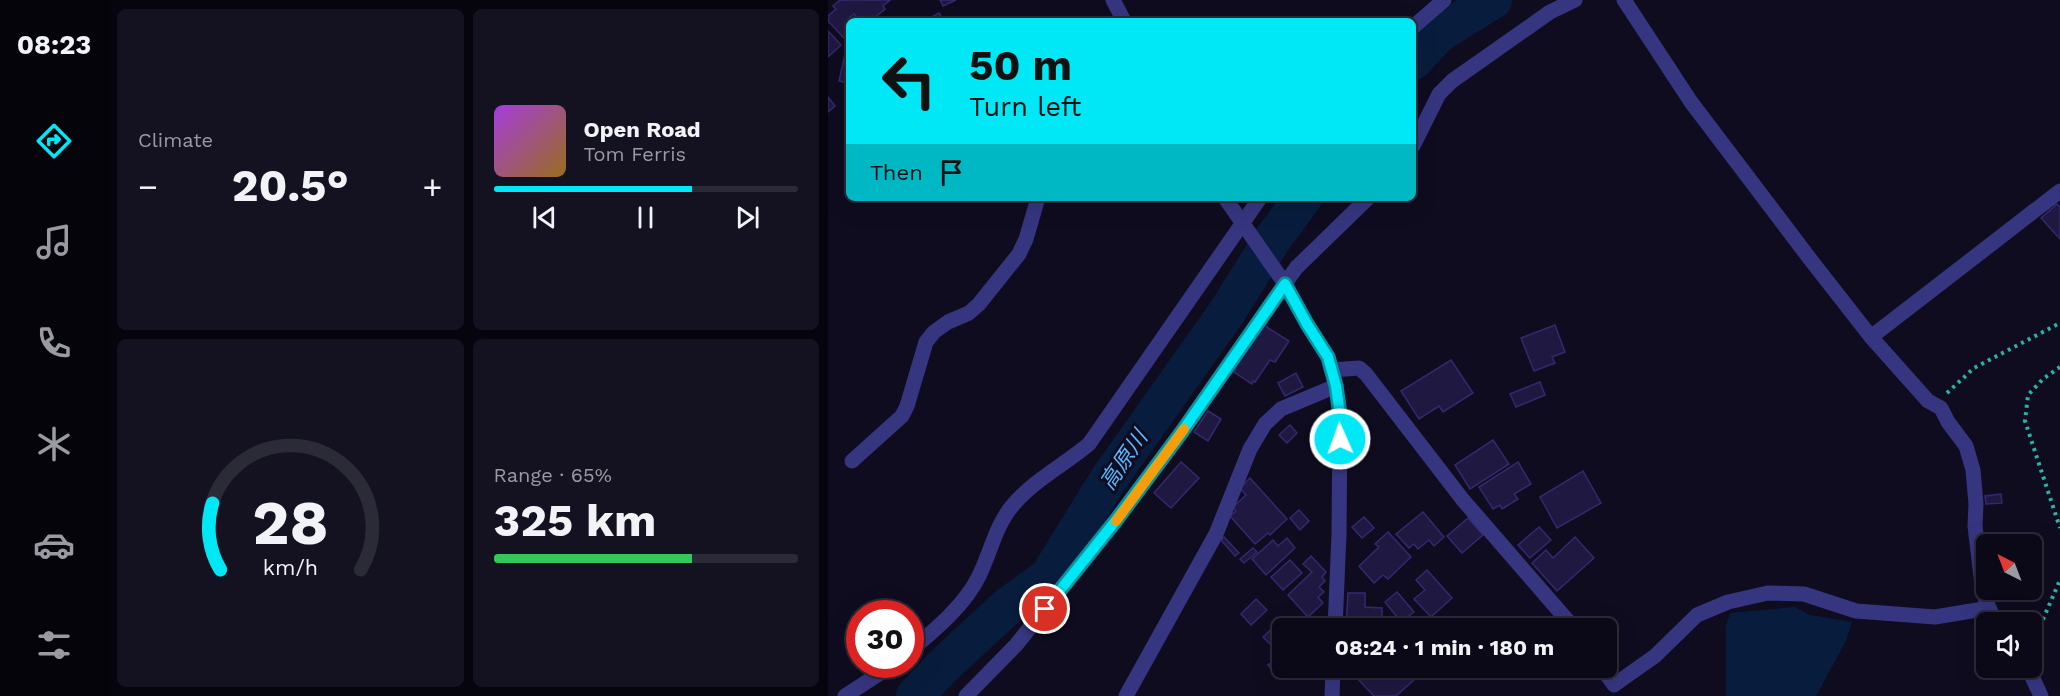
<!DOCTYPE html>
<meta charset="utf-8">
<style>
:root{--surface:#0b0918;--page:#141221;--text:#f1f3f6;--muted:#9a9aa2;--line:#2b2a37;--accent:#00e7f6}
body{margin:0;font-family:"Work Sans","Noto Sans JP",sans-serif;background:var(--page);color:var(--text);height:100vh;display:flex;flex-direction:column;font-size:22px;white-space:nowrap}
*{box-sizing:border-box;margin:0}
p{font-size:20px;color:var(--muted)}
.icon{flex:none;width:33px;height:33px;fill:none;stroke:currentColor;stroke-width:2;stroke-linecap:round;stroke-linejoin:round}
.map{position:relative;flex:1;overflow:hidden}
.drawer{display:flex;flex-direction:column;gap:9px;padding:9px;background:#06050d;width:720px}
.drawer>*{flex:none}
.banner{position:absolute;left:18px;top:18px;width:570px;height:183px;border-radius:9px;box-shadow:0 6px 24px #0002,0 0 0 2px var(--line);background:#00e7f6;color:#111;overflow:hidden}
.needle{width:39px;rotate:318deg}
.tools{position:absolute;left:1148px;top:534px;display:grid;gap:12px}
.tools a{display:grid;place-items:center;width:66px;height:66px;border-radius:9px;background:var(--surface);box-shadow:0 6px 24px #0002,0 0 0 2px var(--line);font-size:30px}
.speed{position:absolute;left:18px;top:600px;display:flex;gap:12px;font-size:30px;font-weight:700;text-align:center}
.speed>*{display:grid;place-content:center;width:78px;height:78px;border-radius:50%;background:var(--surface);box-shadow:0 6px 24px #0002,0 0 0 2px var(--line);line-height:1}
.speed .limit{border:9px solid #d22;background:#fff;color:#111}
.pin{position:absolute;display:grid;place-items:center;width:51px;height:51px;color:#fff;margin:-26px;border:3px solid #fff;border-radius:50%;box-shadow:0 2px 6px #0007}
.me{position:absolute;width:66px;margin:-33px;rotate:358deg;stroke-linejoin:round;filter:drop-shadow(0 0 4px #0008)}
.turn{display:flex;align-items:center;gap:21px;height:126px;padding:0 24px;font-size:27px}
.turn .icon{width:78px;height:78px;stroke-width:2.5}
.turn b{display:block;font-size:42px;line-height:51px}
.then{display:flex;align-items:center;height:57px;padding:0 24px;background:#0003;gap:12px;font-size:22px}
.big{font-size:45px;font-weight:700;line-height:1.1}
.drawer .widget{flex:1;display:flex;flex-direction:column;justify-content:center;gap:9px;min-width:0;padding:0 21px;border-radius:9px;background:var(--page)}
.drawer .dial{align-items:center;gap:0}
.dial svg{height:156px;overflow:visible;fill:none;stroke:var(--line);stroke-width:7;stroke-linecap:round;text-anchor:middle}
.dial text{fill:var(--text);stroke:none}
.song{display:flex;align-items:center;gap:18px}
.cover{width:72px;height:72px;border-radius:9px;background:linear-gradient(135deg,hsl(280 70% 55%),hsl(40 70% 35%))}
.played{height:6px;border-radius:3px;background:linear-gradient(90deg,var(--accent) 65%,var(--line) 65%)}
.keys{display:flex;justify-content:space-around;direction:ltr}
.heat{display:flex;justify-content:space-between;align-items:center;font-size:33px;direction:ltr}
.charge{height:9px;border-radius:4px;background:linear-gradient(90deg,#34c759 65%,var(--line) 0)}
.drawer .tiles{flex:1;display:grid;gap:9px;grid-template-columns:repeat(2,1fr)}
.trip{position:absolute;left:444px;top:618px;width:345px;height:60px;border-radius:9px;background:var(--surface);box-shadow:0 6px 24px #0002,0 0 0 2px var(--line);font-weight:700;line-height:60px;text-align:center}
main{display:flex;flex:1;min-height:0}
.tabs{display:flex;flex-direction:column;width:108px;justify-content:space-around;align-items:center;background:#04040a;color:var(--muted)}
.tabs .icon{width:42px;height:42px}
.tabs .on{color:var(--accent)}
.tabs b{font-size:27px;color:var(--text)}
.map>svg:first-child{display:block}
</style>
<main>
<nav class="tabs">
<b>08:23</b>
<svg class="icon on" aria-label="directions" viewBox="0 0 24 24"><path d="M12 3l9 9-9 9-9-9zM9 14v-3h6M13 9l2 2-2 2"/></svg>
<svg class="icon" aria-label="music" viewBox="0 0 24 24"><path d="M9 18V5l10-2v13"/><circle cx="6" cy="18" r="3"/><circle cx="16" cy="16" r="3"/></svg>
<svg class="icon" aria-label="phone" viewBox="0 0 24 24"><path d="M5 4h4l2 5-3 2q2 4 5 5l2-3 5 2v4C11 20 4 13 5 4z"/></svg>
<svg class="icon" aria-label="climate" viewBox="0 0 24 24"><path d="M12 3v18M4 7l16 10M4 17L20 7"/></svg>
<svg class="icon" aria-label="car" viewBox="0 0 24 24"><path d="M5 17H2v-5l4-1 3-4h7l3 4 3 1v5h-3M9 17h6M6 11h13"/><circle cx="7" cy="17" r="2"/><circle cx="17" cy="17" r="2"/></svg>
<svg class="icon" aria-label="filters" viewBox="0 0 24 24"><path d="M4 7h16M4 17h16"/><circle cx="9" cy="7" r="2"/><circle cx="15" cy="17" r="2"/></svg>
</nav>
<section class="drawer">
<div class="tiles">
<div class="widget"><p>Climate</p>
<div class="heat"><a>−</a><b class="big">20.5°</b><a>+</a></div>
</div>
<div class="widget">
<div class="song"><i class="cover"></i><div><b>Open Road</b><p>Tom Ferris</p></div></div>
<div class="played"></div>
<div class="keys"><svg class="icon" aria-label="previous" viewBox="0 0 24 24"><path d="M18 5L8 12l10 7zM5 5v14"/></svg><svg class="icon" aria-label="pause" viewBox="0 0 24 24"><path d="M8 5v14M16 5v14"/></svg><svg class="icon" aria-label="next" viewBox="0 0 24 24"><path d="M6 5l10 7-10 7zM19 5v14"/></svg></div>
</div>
<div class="widget dial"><svg viewBox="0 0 100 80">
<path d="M14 69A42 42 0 1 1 86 69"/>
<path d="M14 69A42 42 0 0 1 10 35" stroke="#00e7f6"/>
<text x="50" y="56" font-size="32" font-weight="700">28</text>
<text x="50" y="72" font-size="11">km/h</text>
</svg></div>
<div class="widget"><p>Range · 65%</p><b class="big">325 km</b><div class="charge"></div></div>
</div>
</section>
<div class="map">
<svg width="1232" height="696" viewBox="0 0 1232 696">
<rect width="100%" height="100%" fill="#0f0c20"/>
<path fill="#081d3d" d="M967,607l15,8 42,7 -6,19 -30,55h-90v-70l4,-13z"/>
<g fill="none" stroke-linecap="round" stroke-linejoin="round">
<g stroke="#081d3d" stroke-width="38">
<path d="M585,61l24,-26 56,-35"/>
<path d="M87,696l28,-30 65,-60 40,-29 62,-100 117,-165 45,-72 31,-42"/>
</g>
</g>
<g fill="#1f1841" stroke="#34296e" stroke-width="1.5">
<path d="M12,0h50l-7,6 2,3 -11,9 -2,-2 -5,5h-7l-6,-7 -4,3 4,4h-5l-1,17 -2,-2 -2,2 -16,-17v-5l8,-7 -3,-3z"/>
<path d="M112,0h16l-13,6z"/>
<path d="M111,13l5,8h-14l-2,-2z"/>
<path d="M0,31l13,14 -13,12z"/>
<path d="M17,54h4v29l-10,-2z"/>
<path d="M0,97l7,9 -7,6z"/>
<path d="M1229,204l3,3v32l-19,-21z"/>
<path d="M434,324l27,17 -14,21 -5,-2 -15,22 -2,-1 -1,3 -18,-12 2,-3 -2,-1z"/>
<path d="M727,325l10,27 -13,5 3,6 -21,8 -13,-33z"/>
<path d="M623,360l22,33 -30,19 -4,-6 -20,13 -18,-28z"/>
<path d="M468,373l7,14 -18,9 -7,-13z"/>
<path d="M712,382l5,13 -29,12 -6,-13z"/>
<path d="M380,411l13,8 -13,22 -14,-9z"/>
<path d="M462,425l7,8 -10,10 -8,-8z"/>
<path d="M665,440l16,24 -39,25 -15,-24z"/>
<path d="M353,462l18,16 -28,30 -17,-15z"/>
<path d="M690,462l13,22 -17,10 4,5 -16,10 -2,-4 -7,4 -14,-22z"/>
<path d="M755,471l18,32 -44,25 -17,-31z"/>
<path d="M422,478l37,41 -17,16 -2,-2 -13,11 -25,-28 6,-5 -3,-4 13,-12 -6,-7z"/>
<path d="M1173,494l1,9 -16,1 -1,-8z"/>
<path d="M471,510l10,11 -9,9 -10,-12z"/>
<path d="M595,512l21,25 -10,9 -5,-6 -11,9 -4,-5 -5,4 -13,-14z"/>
<path d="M536,517l10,11 -12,10 -10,-11z"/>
<path d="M640,518l15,17 -21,18 -15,-17z"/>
<path d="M711,527l12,13 -21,18 -12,-13z"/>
<path d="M560,532l23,25 -23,22 -5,-4 -9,8 -15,-17 20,-19 -4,-3z"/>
<path d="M396,537l15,16 -4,3 -14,-16z"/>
<path d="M747,537l19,21 -37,33 -25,-28 14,-13 7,8z"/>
<path d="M459,538l8,10 -29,27 -14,-16 21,-19 5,6z"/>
<path d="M1183,540v4h-23v-2z"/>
<path d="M425,548l4,4 -13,11 -4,-4z"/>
<path d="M483,556l15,16 -4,5 3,4 -6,6 5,5 -6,5 5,6 -15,14 -20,-22 24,-23 -9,-8z"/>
<path d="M462,560l12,13 -19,17 -12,-13z"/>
<path d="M599,570l25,28 -21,19 -17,-18 11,-9 -9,-10z"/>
<path d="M569,592l17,20 -13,10 -16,-20z"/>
<path d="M520,593h17v14l17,1v20h-36z"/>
<path d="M428,599l11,11 -16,15 -10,-11z"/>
<path d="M586,617l8,11h-12l-4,-5z"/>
<path d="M449,624l5,7v9l-8,8 -11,-11z"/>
<path d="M445,661l4,5 -5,4 -4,-5z"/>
<path d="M539,668h39l10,10 -20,18h-22l-18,-19z"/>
</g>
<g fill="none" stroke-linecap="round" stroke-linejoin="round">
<g stroke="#2bb3a6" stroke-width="4" stroke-dasharray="3 4.5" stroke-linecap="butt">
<path d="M1232,367l-17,12 -15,16 -3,26 35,107"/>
<path d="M1119,393l27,-25 86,-45"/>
<path d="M1203,647l29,-67"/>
</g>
<g stroke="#363680" stroke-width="15">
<path d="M285,0l11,21"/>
<path d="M796,0l67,102 119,157 61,78 57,64 13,7 7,14 18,24 7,24 3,34 -1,22 8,67 12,29"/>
<path d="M585,27l31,-27"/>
<path d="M585,146l26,-52 13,-13 98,-69 25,-12"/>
<path d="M397,198l60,86 22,40 21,33 8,29 4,29 -1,119 -4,94"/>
<path d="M1043,337l189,-146"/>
<path d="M503,370l28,-2 7,6 97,126 111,128"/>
<path d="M24,461l50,-45 5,-10 19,-64 8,-10 14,-10 21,-9 10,-9 40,-50 7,-15 12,-41"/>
<path d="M82,651c25,-21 55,-46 69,-75 12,-24 16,-50 34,-71 21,-25 51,-40 76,-61l171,-246"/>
<path d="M774,668l12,17 41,-29 42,-41 31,-13 40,-9 36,1 52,17 79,6 54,-9"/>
<path d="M1200,668l13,28"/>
<path d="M17,696l49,-32"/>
<path d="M138,696l50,-51 101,-126 64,-86 115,-165 72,-70"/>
<path d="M298,696l90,-162 34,-85 15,-25 16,-15 55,-23"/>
<path d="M504,696l1,-28"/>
</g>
</g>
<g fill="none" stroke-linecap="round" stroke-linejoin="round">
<g stroke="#0096a0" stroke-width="15">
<path id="route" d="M217,609l72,-90 64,-86 104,-149 22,40 21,33 8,29 4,29v24"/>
</g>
<use href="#route" stroke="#00e7f6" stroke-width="10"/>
<path stroke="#f59e0b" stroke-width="10" d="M288,521l68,-92"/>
</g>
<g text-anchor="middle" stroke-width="6" stroke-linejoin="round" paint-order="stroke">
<g font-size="22" font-style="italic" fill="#59b9ff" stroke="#0f0c20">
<text transform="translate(295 460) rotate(-56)" y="8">高原川</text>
</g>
</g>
</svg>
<div class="tools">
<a><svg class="needle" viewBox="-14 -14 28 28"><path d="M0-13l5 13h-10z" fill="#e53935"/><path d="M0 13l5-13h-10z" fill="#9a9aa2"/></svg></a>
<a><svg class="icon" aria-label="sound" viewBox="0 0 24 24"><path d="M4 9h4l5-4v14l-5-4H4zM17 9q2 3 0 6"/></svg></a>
</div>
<div class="speed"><div class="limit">30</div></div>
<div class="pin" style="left:217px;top:609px;background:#d93025"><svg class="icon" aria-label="arrive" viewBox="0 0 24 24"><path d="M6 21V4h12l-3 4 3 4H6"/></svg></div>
<svg class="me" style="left:512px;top:439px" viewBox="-20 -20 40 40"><circle r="17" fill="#00e7f6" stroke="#fff" stroke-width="3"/><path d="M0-11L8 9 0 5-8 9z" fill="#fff"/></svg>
<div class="trip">08:24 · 1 min · 180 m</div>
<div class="banner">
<div class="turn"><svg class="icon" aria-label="left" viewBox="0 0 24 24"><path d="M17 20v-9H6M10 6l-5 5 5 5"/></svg><div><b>50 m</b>Turn left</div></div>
<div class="then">Then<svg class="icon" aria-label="arrive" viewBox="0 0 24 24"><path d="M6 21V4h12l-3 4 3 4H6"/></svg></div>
</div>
</div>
</main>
